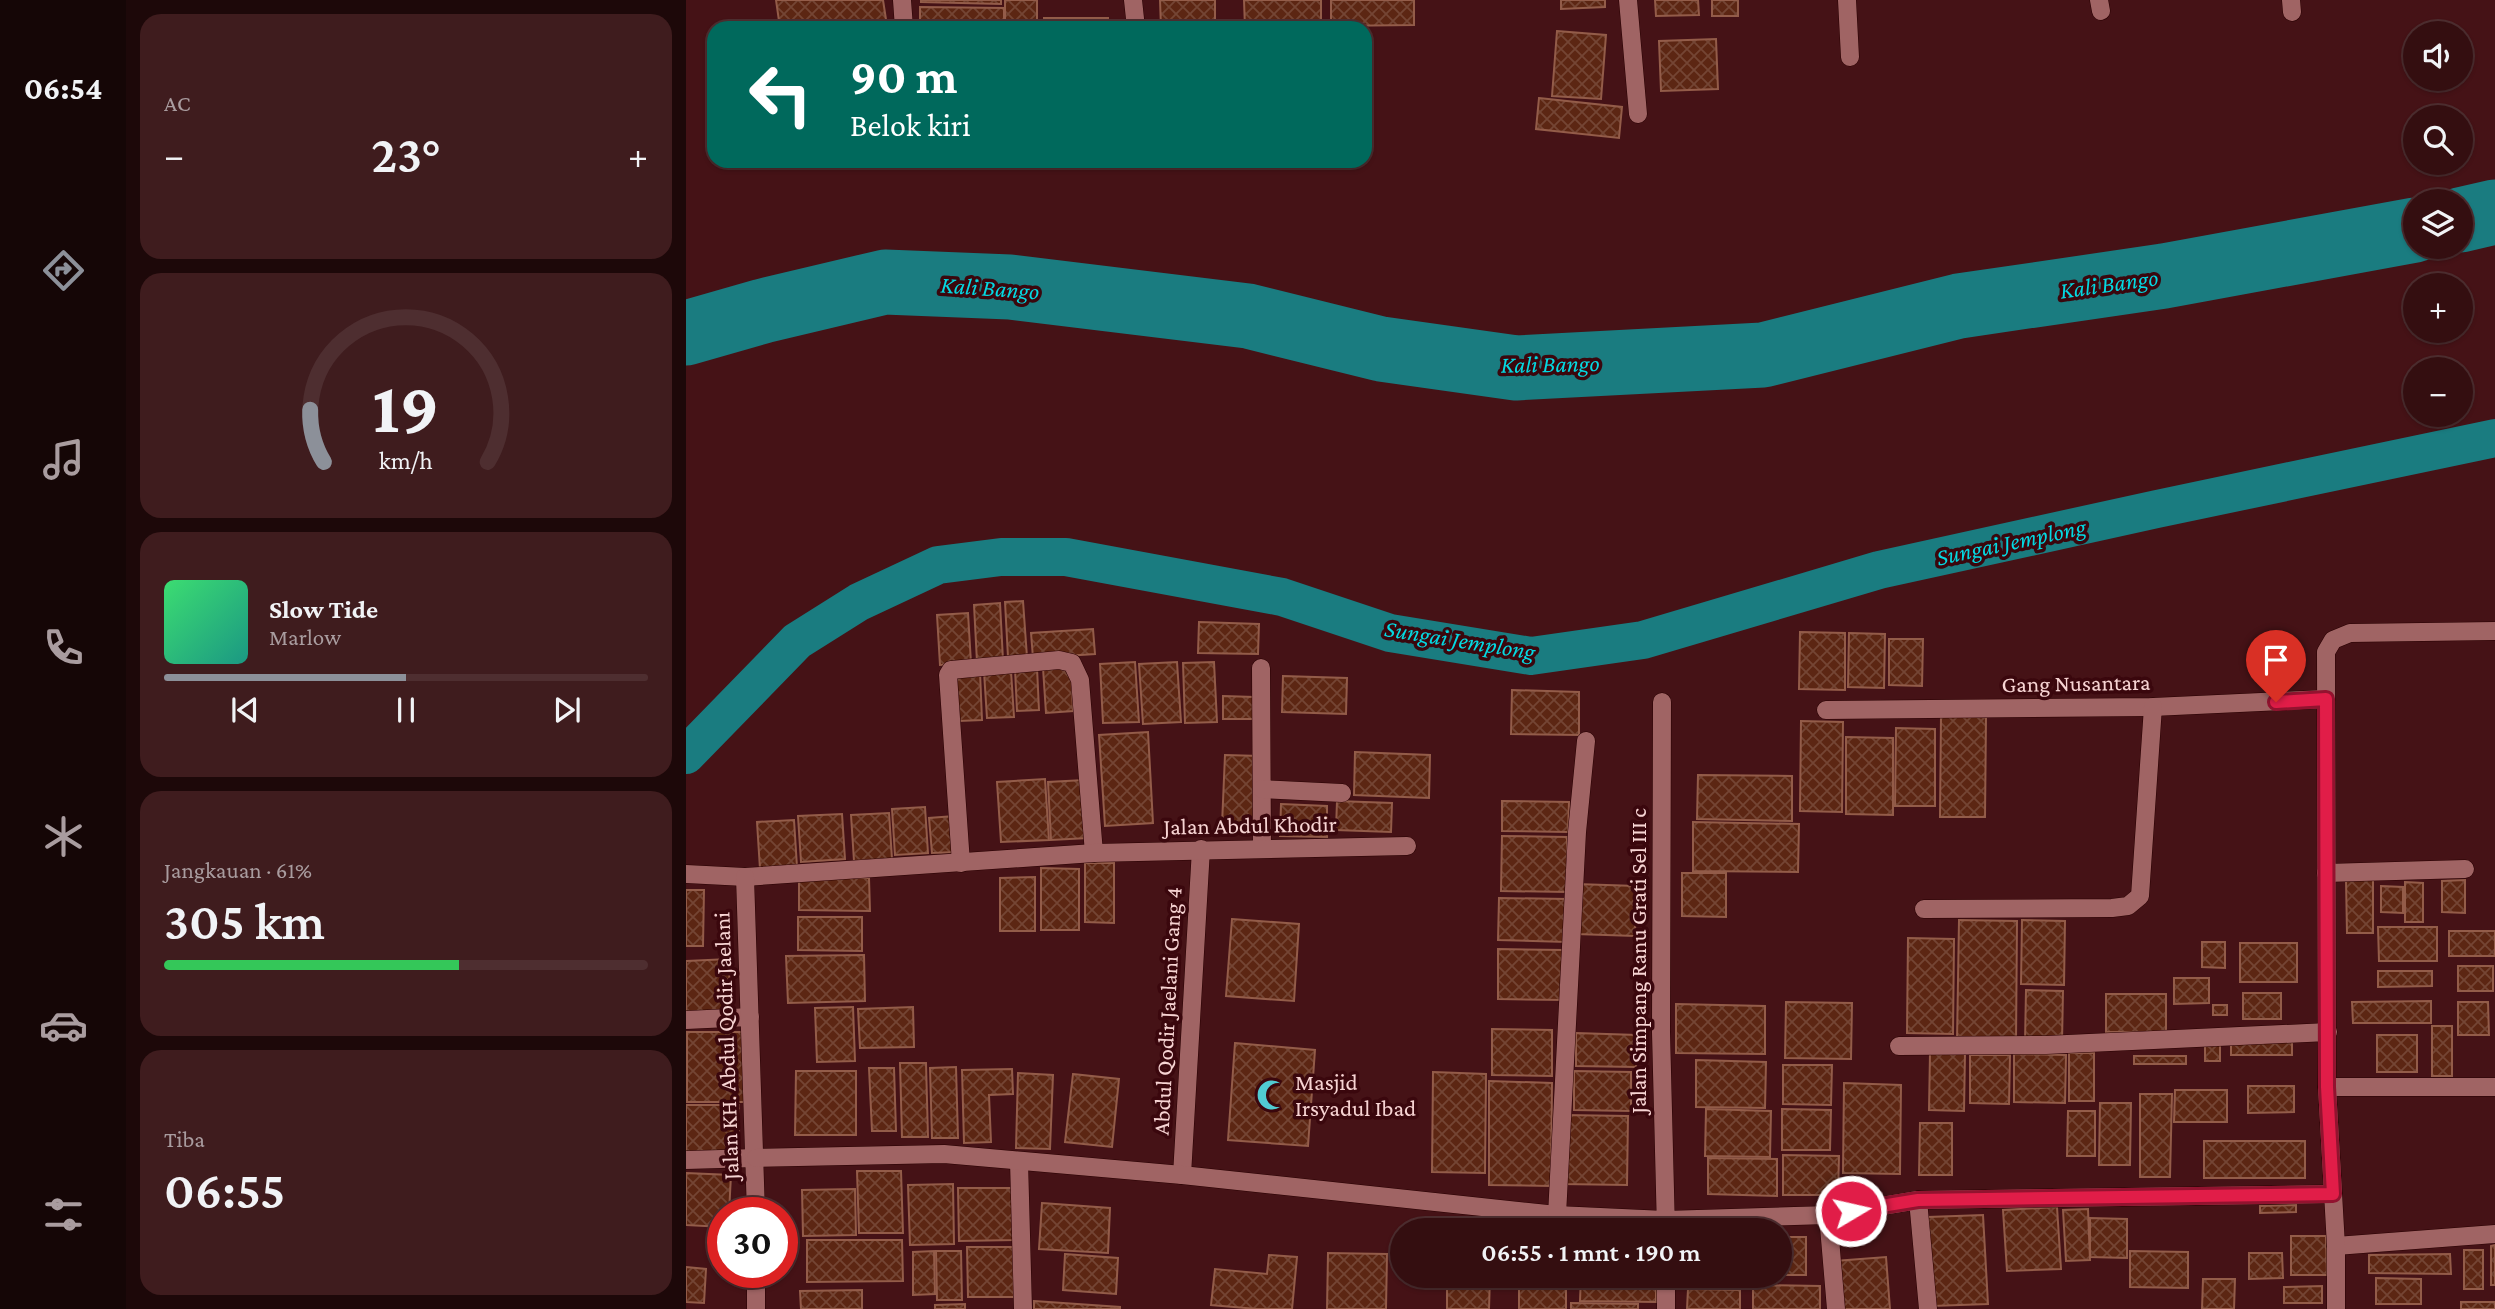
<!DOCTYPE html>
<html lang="id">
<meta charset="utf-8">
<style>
:root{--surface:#340e10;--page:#3f1c1e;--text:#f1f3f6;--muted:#a99c9f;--line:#4e2e30;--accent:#8c9099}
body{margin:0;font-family:"Crimson Pro",serif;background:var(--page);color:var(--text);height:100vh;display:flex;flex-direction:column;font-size:26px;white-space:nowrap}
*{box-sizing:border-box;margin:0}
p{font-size:23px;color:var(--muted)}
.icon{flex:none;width:38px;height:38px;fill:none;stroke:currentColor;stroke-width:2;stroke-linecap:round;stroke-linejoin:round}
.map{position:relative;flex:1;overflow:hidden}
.sheet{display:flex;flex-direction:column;gap:14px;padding:14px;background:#1d0809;width:560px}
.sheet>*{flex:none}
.hud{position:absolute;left:21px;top:21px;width:665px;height:147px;border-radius:21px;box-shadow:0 2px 5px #0004,0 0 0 2px var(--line);background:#00695c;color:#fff;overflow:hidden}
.buttons{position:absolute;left:1717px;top:21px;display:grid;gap:14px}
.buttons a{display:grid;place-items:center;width:70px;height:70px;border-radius:50%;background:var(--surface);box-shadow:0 2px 5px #0004,0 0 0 2px var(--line);font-size:35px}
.speed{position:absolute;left:21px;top:1197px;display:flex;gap:14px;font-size:35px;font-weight:700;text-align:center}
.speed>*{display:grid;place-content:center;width:91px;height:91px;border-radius:50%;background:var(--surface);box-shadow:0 2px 5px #0004,0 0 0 2px var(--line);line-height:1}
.speed .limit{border:10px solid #d22;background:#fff;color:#111}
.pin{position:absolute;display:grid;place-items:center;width:60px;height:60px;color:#fff;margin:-72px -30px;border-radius:50% 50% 50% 0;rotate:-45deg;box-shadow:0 0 7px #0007}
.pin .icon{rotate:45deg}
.me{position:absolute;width:77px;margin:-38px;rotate:81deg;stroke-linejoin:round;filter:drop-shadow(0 0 5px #0008)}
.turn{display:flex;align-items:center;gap:24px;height:147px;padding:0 28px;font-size:32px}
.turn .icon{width:91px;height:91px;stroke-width:2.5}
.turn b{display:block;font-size:49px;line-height:60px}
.big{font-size:52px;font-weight:600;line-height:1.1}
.sheet .card{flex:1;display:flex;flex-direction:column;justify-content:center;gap:10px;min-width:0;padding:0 24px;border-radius:21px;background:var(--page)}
.sheet .dial{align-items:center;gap:0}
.dial svg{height:182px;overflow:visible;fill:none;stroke:var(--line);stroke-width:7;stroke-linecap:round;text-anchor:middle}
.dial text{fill:var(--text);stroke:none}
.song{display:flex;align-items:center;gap:21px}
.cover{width:84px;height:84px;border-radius:10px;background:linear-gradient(135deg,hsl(140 70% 55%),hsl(170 70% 35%))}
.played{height:7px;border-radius:4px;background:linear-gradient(90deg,var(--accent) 50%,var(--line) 50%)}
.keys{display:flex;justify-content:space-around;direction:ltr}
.heat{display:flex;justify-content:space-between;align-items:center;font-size:38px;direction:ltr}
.charge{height:10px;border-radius:5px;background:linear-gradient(90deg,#34c759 61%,var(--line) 0)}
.trip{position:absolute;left:704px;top:1218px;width:402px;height:70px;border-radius:35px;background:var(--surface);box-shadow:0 2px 5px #0004,0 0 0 2px var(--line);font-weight:600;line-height:70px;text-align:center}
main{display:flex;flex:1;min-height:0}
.dock{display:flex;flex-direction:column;width:126px;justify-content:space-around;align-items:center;background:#150606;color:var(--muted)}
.dock .icon{width:49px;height:49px}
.dock .selected{color:var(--accent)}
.dock b{font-size:32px;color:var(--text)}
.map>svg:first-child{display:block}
</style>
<main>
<nav class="dock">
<b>06:54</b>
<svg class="icon selected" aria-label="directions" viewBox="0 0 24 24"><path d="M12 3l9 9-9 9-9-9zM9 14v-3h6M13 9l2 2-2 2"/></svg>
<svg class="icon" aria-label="music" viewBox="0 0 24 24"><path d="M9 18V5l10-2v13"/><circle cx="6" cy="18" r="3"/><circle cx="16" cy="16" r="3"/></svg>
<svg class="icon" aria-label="phone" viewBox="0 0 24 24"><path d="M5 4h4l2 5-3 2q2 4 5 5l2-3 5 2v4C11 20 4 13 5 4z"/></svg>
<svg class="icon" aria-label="climate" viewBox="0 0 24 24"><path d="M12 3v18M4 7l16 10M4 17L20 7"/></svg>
<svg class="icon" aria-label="car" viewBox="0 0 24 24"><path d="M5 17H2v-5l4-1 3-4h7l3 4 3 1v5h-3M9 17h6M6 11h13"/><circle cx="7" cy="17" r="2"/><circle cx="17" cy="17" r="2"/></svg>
<svg class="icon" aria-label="filters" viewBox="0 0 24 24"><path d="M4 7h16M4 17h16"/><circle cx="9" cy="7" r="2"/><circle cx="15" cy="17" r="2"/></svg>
</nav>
<section class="sheet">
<div class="card"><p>AC</p>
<div class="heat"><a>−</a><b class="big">23°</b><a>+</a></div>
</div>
<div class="card dial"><svg viewBox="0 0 100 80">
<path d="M14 69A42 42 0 1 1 86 69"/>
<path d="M14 69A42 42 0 0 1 8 46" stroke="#8c9099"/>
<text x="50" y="56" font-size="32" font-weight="700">19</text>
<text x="50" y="72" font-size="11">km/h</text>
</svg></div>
<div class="card">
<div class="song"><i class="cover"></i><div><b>Slow Tide</b><p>Marlow</p></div></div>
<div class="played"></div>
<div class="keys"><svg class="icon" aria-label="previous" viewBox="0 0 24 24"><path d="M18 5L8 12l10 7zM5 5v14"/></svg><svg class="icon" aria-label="pause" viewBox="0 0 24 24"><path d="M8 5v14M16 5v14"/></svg><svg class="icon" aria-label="next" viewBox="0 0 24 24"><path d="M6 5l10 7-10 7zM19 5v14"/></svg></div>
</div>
<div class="card"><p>Jangkauan · 61%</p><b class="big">305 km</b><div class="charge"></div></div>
<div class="card"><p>Tiba</p><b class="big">06:55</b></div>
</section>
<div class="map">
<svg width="1809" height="1309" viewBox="0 0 1809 1309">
<defs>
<pattern id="building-cross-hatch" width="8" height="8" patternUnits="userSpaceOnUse" patternTransform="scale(1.75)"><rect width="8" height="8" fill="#5c2613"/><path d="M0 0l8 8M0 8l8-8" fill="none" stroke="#744534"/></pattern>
</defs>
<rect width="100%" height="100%" fill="#451216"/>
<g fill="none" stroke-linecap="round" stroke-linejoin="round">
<path stroke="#1a7c80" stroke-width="38" d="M0,755l111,-114 62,-39 79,-37 63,-8h65l216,40 108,36 141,23 112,-16 236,-70 278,-61 338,-71"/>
<g stroke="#1a7c80" stroke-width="65">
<path d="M1774,220l35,-8"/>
<path d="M0,333l77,-22 122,-29 125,5 238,29 133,33 135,19 247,-13 196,-49 205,-30 251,-46"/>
</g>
</g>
<g fill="url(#building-cross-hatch)" stroke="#935c49" stroke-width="2">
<path d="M90,0h107l4,26 -17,2h-90z"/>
<path d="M235,0h80v4l-80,-2z"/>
<rect x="319" y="0" width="32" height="28"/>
<path d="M474,0h55v28h-54z"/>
<path d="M558,0h77v28h-76z"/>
<path d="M645,0h83v25l-83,1z"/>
<path d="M875,0h44v7l-44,2z"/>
<path d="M969,0h43l1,15 -43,1z"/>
<rect x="1026" y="0" width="26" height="16"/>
<path d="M234,7l84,1v20h-84z"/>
<rect x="358" y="18" width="64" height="10"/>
<path d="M871,31l49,4 -5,64 -49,-3z"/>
<path d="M1030,39l2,50 -57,2 -2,-50z"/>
<path d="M853,98l83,9 -3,31 -83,-9z"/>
<path d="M337,601l4,56h-19l-3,-55z"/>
<path d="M314,603l3,57 -26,2 -3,-57z"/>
<path d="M282,613l3,50 -31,2 -3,-50z"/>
<path d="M513,622l60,2 -1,30 -60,-1z"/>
<path d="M407,629l2,25 -62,4 -2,-25z"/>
<path d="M1114,632l45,1v57l-46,-1z"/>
<path d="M1163,633l36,1 -1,54 -36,-1z"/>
<path d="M1203,639h34l-1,47 -33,-1z"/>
<path d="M449,662l4,60 -36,1 -3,-59z"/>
<path d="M491,662l4,60 -38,2 -4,-60z"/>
<path d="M528,662l3,60 -32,1 -2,-60z"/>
<path d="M385,666l2,45 -27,2 -3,-45z"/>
<path d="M351,668l2,42 -22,1 -2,-42z"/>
<path d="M325,671l3,46 -27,1 -3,-46z"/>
<path d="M294,672l2,48 -23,1 -3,-48z"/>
<path d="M597,676l64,2 -1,36 -64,-2z"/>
<path d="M826,690l67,2v43l-68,-1z"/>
<path d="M537,696l31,1v22h-31z"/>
<path d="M1255,716l45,1 -1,100h-45z"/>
<path d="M1115,721l42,1 -1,90 -42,-1z"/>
<path d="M1210,728l39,1v77h-40z"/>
<path d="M462,732l5,91 -48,3 -6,-91z"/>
<path d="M1160,737l47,1v77l-47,-1z"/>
<path d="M669,752l75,3 -1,43 -75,-3z"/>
<path d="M539,755l35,1 -3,71 -35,-2z"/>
<path d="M1012,775l94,1v45l-95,-2z"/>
<path d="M359,779l4,61 -48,2 -4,-60z"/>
<path d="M398,780l4,58 -37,2 -3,-58z"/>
<path d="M651,801l55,2 -1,29 -55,-2z"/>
<path d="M816,801l67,1 -1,30 -66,-1z"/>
<path d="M595,804l46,2v31l-47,-1z"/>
<path d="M239,807l3,46 -33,2 -3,-46z"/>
<path d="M203,813l3,46 -38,2 -3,-46z"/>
<path d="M156,814l3,45 -44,3 -3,-46z"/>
<path d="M268,816l2,36 -24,1 -3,-35z"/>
<path d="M108,820l3,47 -37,2 -3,-47z"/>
<path d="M1007,822l106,2 -1,48 -105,-1z"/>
<path d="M816,836l65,1v55l-66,-1z"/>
<path d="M399,863h29v60l-29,-1z"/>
<path d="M355,868l38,1v61h-38z"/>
<path d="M996,873h44v44l-44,-1z"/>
<path d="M113,877l70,1 1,33 -71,-1z"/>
<path d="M349,877v54h-35v-53z"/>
<path d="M1660,880h27v53h-26z"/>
<path d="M1779,880v33l-23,-1v-31z"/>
<path d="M1719,882l18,1v39h-18z"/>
<path d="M890,884l60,2 -1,50 -59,-2z"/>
<path d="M1695,886l22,1v26l-22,-1z"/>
<path d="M0,890h18l-1,56h-17z"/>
<path d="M813,898l68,1v43l-69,-2z"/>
<path d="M112,917h64v34l-64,-1z"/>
<path d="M546,919l67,5 -5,77 -68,-5z"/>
<path d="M1273,920l58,1 -1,121 -59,-1z"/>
<path d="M1336,920l43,1 -1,64 -43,-1z"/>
<path d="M1692,927h59v34h-58z"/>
<rect x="1763" y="931" width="46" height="25"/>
<path d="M1222,938l46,1 -1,95 -46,-1z"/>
<path d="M1516,942h23v26l-23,-1z"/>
<rect x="1554" y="943" width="57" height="39"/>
<path d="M812,949l66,1v50l-66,-1z"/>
<path d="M178,955l1,46 -77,2 -2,-47z"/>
<path d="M43,959l1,51 -44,2v-51z"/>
<rect x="1772" y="966" width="35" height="25"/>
<path d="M1692,971h54v15l-54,1z"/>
<path d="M1488,978h35v25l-35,1z"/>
<path d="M1340,990l37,1 -1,51h-37z"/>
<rect x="1557" y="993" width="38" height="26"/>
<rect x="1420" y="994" width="60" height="38"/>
<path d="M1745,1001v22h-78l-1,-21z"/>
<path d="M1100,1002l66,1 -1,56 -66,-1z"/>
<path d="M1772,1002h30l1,33h-31z"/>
<path d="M990,1004l89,2v48l-89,-1z"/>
<rect x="1527" y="1005" width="14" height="10"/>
<path d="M167,1007l2,54 -38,1 -2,-54z"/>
<path d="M227,1007l1,40 -54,1 -2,-39z"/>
<rect x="1746" y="1026" width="20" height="50"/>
<path d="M806,1029l60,1v46l-60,-1z"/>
<rect x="1" y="1032" width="61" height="70"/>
<path d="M890,1033l61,2 -1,32 -60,-1z"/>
<rect x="1691" y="1035" width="40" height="37"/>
<rect x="1545" y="1039" width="61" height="16"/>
<path d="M549,1043l80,7 -7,96 -80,-6z"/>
<rect x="1519" y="1044" width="15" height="17"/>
<path d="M1244,1053h35l-1,58 -35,-1z"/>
<rect x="1383" y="1053" width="25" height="48"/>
<path d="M1328,1054l52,1 -1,48 -51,-1z"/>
<path d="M1284,1055h40l-1,49 -39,-1z"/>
<rect x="1448" y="1056" width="52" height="8"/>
<path d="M1010,1060l70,2 -1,46 -69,-1z"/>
<path d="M214,1063h26l2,74h-26z"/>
<path d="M1097,1065h49l-1,40 -48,-1z"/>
<path d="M270,1067l2,71h-26l-2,-70z"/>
<path d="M183,1068h25l2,63h-24z"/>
<path d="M326,1069l1,25 -24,1 2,47 -27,1 -2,-73z"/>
<path d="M110,1071h60v64h-61z"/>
<path d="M888,1071l57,1v39l-57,-1z"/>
<path d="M747,1072l53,2 -1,99 -53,-1z"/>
<path d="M332,1073l35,2 -3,74 -34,-1z"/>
<path d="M387,1074l46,5 -7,68 -47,-5z"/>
<path d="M803,1081l63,2 -1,103 -62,-1z"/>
<path d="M1158,1083l57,2 -1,89 -57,-1z"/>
<path d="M1562,1086h46v26l-46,1z"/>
<path d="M1489,1090h52v32h-53z"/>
<path d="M1454,1094h32l-2,83h-30z"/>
<path d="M1414,1103h31l-1,62h-31z"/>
<rect x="0" y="1105" width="53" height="53"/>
<path d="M1020,1109l65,2 -1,46 -65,-1z"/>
<path d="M1096,1109l49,1 -1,40h-48z"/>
<path d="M1382,1111h27v45h-28z"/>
<path d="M877,1115l65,1 -1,69 -65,-1z"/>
<path d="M1234,1123h32v52h-33z"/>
<rect x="1518" y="1141" width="101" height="37"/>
<path d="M1097,1155l56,1 -1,39h-55z"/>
<path d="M1022,1158l69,1v37l-69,-2z"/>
<path d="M171,1171h44l2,62h-44z"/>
<path d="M0,1173l45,2 -2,38h-6v14l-37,-2z"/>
<path d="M267,1184l1,60 -44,1 -2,-60z"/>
<path d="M272,1188h56l1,52 -56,1z"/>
<path d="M169,1189l1,46 -53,1 -1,-46z"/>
<path d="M356,1203l68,5 -2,45 -69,-4z"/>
<path d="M1610,1205v7l-36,1v-7z"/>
<path d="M1371,1207l4,62 -54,2 -4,-61z"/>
<path d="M1402,1209l2,51 -24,1 -3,-51z"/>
<path d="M1297,1215l5,89 -56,2 -4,-89z"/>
<path d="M1404,1218l37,1v39l-37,-1z"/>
<path d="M1605,1236h35l1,39h-36z"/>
<rect x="1094" y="1237" width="26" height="38"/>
<path d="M121,1240h95l1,41 -96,1z"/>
<path d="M1809,1245v40h-4v-39z"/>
<path d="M281,1247h46l1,50h-46z"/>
<rect x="1778" y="1250" width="19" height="39"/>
<path d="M248,1251l1,43 -22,1v-43z"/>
<path d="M250,1251h25l1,49h-25z"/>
<path d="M1444,1251l58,1v36l-58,-1z"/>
<path d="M642,1253l59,1 -1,55h-59z"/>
<path d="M1563,1253h33l1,25 -34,1z"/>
<path d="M379,1254l53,4 -2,36 -53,-4z"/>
<path d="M1764,1254l1,20 -82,-1v-18z"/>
<path d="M583,1255l28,2 -5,52h-35l-46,-4 4,-36 52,5z"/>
<path d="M1200,1257l4,52h-52l-3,-48z"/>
<path d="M0,1267l20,2 -2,34 -18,-1z"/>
<path d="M761,1276h43l-1,33h-42z"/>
<rect x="833" y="1276" width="47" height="33"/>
<path d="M895,1276h75v26l-76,-1z"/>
<rect x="999" y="1276" width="59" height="5"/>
<path d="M1690,1278l45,1v25h-45z"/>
<path d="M1517,1279h32l-1,30h-32z"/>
<path d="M1067,1285l67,1v23h-67z"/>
<path d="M1636,1286v17h-38v-16z"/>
<path d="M1002,1289l52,1v19h-53z"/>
<path d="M176,1290v19h-61l-1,-18z"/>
<path d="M348,1301l86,6v2h-86z"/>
<rect x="1775" y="1302" width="34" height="7"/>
<path d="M885,1303l67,1v5h-67z"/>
<path d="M279,1304v5h-30v-4z"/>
</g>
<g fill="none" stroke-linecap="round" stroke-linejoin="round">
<g stroke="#290002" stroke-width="19">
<g id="lane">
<path d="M0,1020l64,-3"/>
<path d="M0,1160l70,-2"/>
<path d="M333,1161l4,148"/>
<path d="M496,1175l19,-326"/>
</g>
</g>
<g stroke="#290002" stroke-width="19">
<g id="street">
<path d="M216,0l2,28"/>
<path d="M447,0l3,28"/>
<path d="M942,0l10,114"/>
<path d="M1161,0l3,57"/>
<path d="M1413,0l2,11"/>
<path d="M1605,0l1,12"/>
<path d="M575,668l1,180"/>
<path d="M976,702l-1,330 5,198"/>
<path d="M1140,710l327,-3 173,-8"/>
<path d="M576,789l80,4"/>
<path d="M275,863l-13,-188 3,-5 108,-10 13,3 8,17 14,173"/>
<path d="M1640,873l139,-4"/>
<path d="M0,874l59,3 349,-24 313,-7"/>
<path d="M59,877l11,336"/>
<path d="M1238,909l188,-1 16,-2 12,-10 13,-189"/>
<path d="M1213,1046l147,-1 282,-13"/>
<path d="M1641,1087h168"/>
<path d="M70,1158l188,-4 238,21 375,40 108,5 163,-5 90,-15 415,-6"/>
<path d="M1232,1200l10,109"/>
<path d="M871,1215l20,-383 9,-91"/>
<path d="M1142,1215l8,94"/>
<path d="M1650,1246l159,-12"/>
<path d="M70,1272v37"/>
<path d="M980,1276v33"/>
<path d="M1650,1309v-63l-9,-159 -1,-435 7,-12 17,-7 145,-2"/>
</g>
</g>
<use href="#lane" stroke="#a06464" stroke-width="18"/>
<use href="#street" stroke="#a06464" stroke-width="18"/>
</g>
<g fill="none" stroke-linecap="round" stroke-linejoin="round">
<g stroke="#92132f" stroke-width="18">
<path id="route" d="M1165,1211l67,-11 415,-6 -6,-107 -1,-388 -50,3"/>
</g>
<use href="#route" stroke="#e11d48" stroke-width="12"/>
</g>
<defs>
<g id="mosque-bare" transform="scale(2.415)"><path d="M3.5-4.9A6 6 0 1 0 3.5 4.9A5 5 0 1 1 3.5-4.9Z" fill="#51ccd2" stroke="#3a070d" stroke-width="2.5" paint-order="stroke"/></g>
</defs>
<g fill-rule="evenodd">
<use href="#mosque-bare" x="586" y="1095"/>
</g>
<g text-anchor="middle" stroke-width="7" stroke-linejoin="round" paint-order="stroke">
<g font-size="23" fill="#f7d4d3" stroke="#3a070d">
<text transform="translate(1390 683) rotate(-1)" y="8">Gang Nusantara</text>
<text transform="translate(564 825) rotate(-1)" y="8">Jalan Abdul Khodir</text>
<text transform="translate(952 961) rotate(-90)" y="8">Jalan Simpang Ranu Grati Sel III c</text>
<text transform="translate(481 1011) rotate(-87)" y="8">Abdul Qodir Jaelani Gang 4</text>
<text transform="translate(40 1046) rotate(-92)" y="8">Jalan KH. Abdul Qodir Jaelani</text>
</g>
<g font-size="23" fill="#f7d4d3" stroke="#3a070d" text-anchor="start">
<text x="609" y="1090">Masjid<tspan x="609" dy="26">Irsyadul Ibad</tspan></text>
</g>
<g font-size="24" font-style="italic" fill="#04d9e2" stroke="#3a070d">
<text transform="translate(1423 284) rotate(-8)" y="8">Kali Bango</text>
<text transform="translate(304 288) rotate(4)" y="8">Kali Bango</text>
<text transform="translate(864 364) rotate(-1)" y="8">Kali Bango</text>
<text transform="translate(1325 542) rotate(-12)" y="8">Sungai Jemplong</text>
<text transform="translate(774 640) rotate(9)" y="8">Sungai Jemplong</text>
</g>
</g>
</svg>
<div class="buttons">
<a><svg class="icon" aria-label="sound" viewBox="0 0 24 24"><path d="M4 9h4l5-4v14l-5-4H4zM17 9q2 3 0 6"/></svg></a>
<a><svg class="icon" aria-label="search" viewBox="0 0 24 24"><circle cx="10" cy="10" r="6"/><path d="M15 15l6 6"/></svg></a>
<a><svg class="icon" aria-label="layers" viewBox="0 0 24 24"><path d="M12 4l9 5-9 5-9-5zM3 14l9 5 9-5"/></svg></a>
<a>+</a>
<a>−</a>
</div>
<div class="speed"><div class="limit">30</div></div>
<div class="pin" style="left:1590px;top:702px;background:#d93025"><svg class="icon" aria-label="arrive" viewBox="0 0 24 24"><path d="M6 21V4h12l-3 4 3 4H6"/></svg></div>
<svg class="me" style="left:1165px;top:1211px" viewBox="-20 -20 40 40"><circle r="17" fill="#e11d48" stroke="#fff" stroke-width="3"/><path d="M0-11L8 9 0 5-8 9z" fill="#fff"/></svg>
<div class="trip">06:55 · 1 mnt · 190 m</div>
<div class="hud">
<div class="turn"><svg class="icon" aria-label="left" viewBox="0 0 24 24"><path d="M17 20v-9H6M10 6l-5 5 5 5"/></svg><div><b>90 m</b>Belok kiri</div></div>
</div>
</div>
</main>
